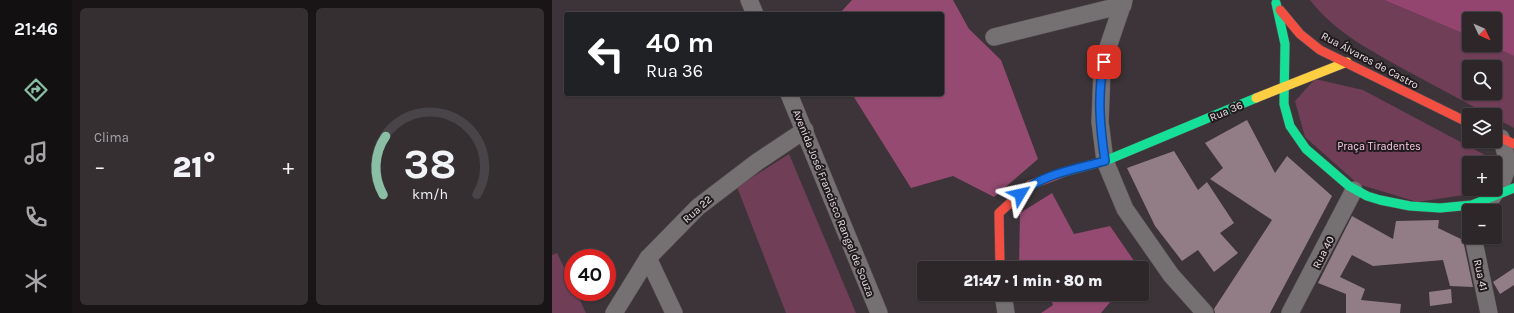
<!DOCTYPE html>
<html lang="pt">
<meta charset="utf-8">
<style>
:root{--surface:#2d272a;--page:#352f32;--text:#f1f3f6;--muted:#a7a5a8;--line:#484447;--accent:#8abfa5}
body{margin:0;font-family:Karla,sans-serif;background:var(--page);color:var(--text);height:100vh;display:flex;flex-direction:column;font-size:15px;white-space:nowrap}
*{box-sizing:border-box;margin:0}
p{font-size:13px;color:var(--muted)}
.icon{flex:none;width:22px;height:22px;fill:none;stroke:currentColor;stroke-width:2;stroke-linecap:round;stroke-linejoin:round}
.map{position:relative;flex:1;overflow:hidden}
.panel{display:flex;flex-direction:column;gap:8px;padding:8px;background:#191517;width:480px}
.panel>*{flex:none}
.banner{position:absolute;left:12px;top:12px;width:380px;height:84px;border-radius:4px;box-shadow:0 1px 3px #0004,0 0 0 1px var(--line);background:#202124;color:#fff;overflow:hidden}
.needle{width:26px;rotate:134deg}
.fabs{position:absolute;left:910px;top:12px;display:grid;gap:8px}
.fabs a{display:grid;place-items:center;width:40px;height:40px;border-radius:4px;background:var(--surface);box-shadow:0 1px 3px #0004,0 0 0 1px var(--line);font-size:20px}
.speed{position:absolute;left:12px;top:249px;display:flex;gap:8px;font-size:20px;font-weight:700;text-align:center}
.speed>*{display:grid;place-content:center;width:52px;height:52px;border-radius:50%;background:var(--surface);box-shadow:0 1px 3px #0004,0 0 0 1px var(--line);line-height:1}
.speed .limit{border:6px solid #d22;background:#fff;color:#111}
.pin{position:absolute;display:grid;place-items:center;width:34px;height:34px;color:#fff;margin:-17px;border-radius:8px;box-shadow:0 2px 6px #0006}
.me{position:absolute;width:44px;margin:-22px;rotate:54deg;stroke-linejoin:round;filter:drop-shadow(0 0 3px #0008)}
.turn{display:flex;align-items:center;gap:14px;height:84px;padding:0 16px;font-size:18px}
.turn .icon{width:52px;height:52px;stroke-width:2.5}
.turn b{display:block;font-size:28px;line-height:34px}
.big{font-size:30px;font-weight:800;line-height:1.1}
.panel .widget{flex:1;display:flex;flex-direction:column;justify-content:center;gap:6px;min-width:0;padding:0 14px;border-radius:6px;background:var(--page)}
.panel .dial{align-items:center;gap:0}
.dial svg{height:104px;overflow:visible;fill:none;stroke:var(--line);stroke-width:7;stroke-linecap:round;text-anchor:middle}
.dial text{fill:var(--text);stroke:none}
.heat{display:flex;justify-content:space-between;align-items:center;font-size:22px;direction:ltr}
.panel .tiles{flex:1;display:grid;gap:8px;grid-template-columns:repeat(2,1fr)}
.trip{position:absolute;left:365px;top:261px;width:232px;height:40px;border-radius:4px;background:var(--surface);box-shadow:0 1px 3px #0004,0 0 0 1px var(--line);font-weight:800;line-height:40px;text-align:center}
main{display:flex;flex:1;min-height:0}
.tabs{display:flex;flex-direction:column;width:72px;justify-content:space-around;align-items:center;background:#121011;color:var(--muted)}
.tabs .icon{width:28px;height:28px}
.tabs .current{color:var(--accent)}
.tabs b{font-size:18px;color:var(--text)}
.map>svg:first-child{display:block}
</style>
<main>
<nav class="tabs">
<b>21:46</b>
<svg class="icon current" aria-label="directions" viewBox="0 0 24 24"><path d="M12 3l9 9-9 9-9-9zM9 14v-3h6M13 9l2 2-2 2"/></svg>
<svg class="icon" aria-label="music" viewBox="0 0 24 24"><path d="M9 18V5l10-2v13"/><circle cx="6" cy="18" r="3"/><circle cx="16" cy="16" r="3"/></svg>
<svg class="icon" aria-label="phone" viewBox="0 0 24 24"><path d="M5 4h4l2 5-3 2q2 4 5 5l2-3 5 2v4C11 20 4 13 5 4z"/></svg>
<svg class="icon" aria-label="climate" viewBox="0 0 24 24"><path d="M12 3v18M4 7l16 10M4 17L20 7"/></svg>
</nav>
<section class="panel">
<div class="tiles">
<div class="widget"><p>Clima</p>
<div class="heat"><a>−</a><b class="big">21°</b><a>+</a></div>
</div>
<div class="widget dial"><svg viewBox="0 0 100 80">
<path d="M14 69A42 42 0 1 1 86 69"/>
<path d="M14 69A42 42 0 0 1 16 24" stroke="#8abfa5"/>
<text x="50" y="56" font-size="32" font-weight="700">38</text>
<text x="50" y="72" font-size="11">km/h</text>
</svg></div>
</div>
</section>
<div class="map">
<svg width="962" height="313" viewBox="0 0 962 313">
<rect width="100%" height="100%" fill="#3c3438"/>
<g fill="#703e57" fill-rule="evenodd">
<path d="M758,0h74l85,36v9h20l25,11v72l-19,-10v-3h-6c-26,-14 -52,-28 -78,-42 -36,-20 -76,-40 -101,-73zM917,67h26v26h-26z"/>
<path d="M763,79l48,11 122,65 1,8h-17l1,26 -6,6 -47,7 -59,-18 -53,-47 -10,-36z"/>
<path d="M237,154l67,159h-70l-49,-126z"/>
<path d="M5,253l16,33v6h3l10,21h-34v-58z"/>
</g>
<g fill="#944a71">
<path d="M300,0h101l16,29 32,31 37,99 -44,38 -41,-21 -42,12 -59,-94h90v-80h-103z"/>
<path d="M500,193l22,41 36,-8 29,42h-120l1,-55z"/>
<path d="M497,294h68l-16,19h-60l12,-8z"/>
</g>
<path fill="#934570" d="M832,0h130v56l-25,-11h6v-26h-26v17z"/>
<g fill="#927d87">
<path d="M695,120l28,53 12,-17 45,40 -62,117h-55l-1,-4 58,-89 -62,-41 13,-11 -18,-25z"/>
<path d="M622,151l24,39 9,-8 27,41 -14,10 18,20 -24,19 -16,-22 -16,11 -27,-35 -28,-58z"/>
<path d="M800,216l41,23 3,-18 43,-1 -1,8 25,12 10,47 -23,-1 -7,-26 -70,6 -21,-11 -12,22 25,12 -4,11 40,4 -1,9h-54v-19l-28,-11z"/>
<path d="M962,268v17l-14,9 -7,-12z"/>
<path d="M899,289l1,14 -22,3 -1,-14z"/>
</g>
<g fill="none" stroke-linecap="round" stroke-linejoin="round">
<g stroke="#595356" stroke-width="18">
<g id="street">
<path d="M197,0l6,14"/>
<path d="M572,0l-18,53 -4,18 -2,51 5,39 20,48 46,66 34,38"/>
<path d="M442,37l129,-32"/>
<path d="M237,94l90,219"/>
<path d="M939,199c17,-23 20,-34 10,-61"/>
<path d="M921,237l16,76"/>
<path d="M96,258l26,55"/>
<path d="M451,294l3,19"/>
<path d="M62,313l34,-55 50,-51 59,-45 48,-32"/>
<path d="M738,313l64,-123"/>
</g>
</g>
<g stroke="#595356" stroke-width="10">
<g id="fast">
<path d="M724,3l9,41 -1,60 6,22 16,23 43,37 18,10 13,4 30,6 30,2 32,-3 42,-17"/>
<path d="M512,172l41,-11 151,-63"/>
</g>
</g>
<g stroke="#595356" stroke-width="10">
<path id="slow" d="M704,98l91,-36"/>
</g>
<g stroke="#595356" stroke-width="10">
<g id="jam">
<path d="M728,10l20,24 20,16 149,73"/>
<path d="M943,135l19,9"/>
<path d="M448,268l-1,-55 31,-28 34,-13"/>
</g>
</g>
<use href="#street" stroke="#757072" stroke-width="17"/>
<use href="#fast" stroke="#16e098" stroke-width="9"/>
<use href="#slow" stroke="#ffcf43" stroke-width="9"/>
<use href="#jam" stroke="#f24e42" stroke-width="9"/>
</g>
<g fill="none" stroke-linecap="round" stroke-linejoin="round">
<g stroke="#114b97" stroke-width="10">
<path id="route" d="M468,194c22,-20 56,-25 85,-33 -5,-34 -8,-66 -1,-99"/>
</g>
<use href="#route" stroke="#1a73e8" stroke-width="7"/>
</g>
<g text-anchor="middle" stroke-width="4" stroke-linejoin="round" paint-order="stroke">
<g font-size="11" fill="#e6dde1" stroke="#211b1e">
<text transform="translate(818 60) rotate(28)" y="4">Rua Álvares de Castro</text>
<text transform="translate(674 111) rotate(-23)" y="4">Rua 36</text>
<text transform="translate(282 203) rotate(68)" y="4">Avenida José Francisco Rangel de Souza</text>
<text transform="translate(145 209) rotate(-42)" y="4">Rua 22</text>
<text transform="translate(771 252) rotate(-63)" y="4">Rua 40</text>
<text transform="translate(929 275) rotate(78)" y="4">Rua 41</text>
</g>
<g font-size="11" fill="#fccbe2" stroke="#211b1e">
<text x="827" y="150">Praça Tiradentes</text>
</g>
</g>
</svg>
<div class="fabs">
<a><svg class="needle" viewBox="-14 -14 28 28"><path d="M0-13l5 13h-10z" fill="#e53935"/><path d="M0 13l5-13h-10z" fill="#a7a5a8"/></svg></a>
<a><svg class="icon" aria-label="search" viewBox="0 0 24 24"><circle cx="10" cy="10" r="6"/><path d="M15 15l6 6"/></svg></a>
<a><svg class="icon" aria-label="layers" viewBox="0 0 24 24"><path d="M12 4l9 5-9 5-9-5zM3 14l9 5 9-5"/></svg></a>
<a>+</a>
<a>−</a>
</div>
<div class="speed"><div class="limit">40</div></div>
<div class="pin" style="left:552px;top:62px;background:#d93025"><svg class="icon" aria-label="arrive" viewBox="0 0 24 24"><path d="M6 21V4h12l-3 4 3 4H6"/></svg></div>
<svg class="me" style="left:468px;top:194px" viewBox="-20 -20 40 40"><path d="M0-17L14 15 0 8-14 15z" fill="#1a73e8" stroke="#fff" stroke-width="4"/></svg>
<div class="trip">21:47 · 1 min · 80 m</div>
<div class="banner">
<div class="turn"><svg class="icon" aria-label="left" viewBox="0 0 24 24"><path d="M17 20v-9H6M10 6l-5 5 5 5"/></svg><div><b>40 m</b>Rua 36</div></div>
</div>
</div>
</main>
